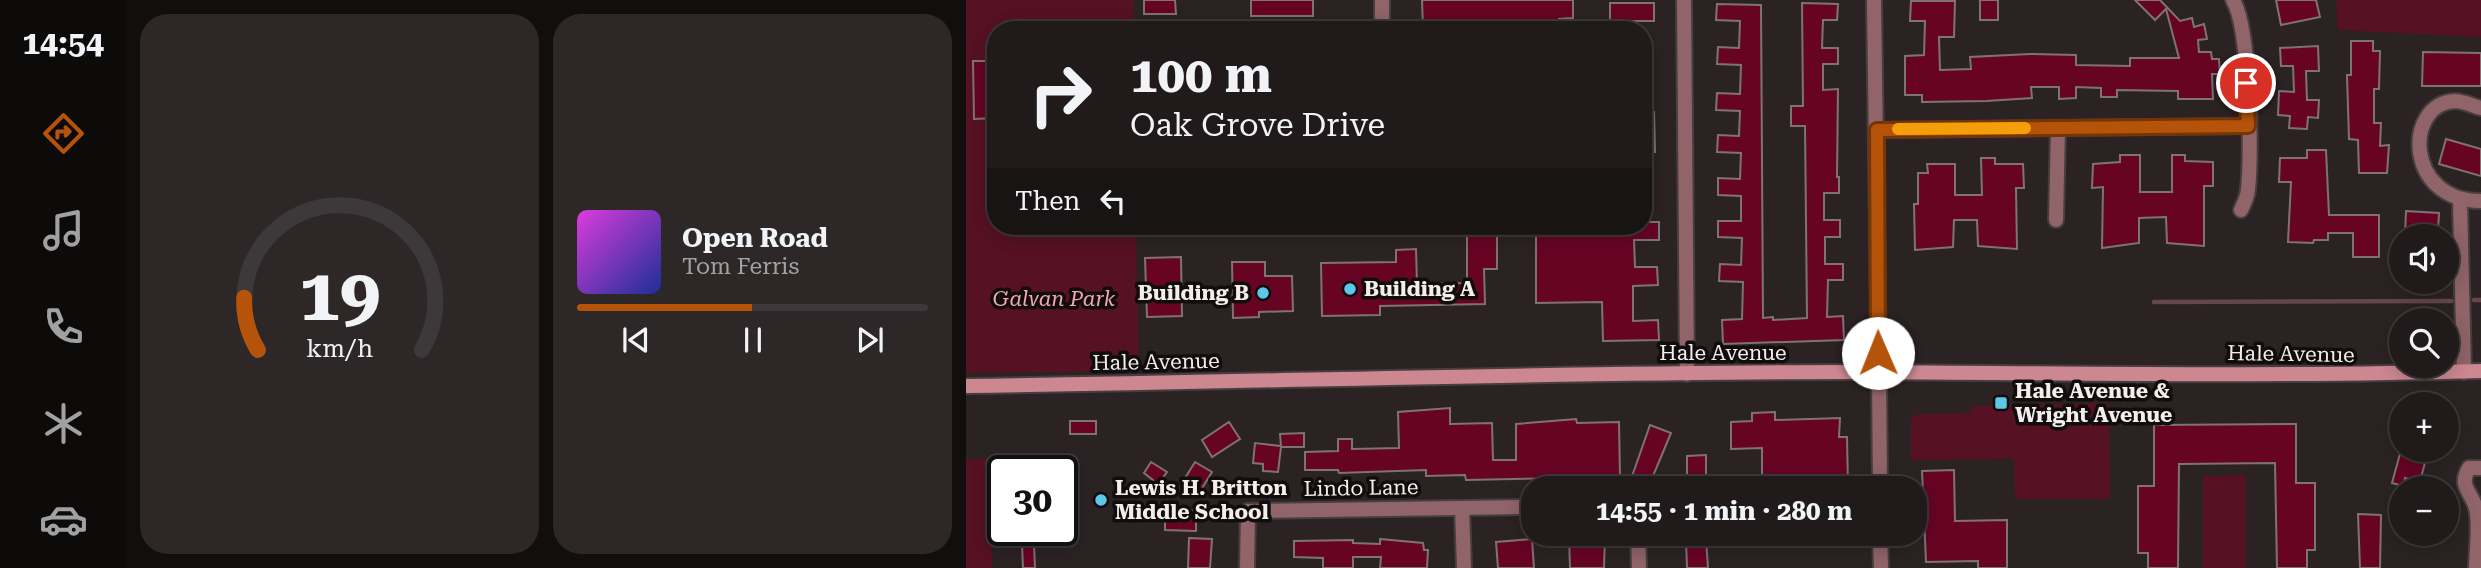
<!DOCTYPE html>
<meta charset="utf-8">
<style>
:root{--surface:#201a1a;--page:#2d2727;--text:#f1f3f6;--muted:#a2a1a2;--line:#3d3839;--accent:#b45309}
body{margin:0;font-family:"Roboto Serif",serif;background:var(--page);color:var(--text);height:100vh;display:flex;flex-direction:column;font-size:26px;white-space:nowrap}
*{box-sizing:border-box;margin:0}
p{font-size:23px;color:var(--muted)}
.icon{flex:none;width:38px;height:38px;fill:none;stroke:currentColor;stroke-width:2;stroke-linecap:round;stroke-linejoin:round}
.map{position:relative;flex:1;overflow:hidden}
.side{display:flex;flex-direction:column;gap:14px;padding:14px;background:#120e0e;width:840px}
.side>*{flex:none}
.banner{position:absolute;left:21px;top:21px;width:665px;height:214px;border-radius:28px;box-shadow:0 4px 18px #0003,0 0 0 2px var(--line);background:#201a1a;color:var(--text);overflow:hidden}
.buttons{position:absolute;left:1423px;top:224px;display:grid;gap:14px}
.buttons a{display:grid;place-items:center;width:70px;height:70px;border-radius:50%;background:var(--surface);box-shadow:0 4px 18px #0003,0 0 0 2px var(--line);font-size:35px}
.speed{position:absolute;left:21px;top:455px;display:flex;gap:14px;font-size:35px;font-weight:700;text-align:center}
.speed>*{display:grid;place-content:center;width:91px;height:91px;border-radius:50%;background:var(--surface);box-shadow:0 4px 18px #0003,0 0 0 2px var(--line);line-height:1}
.speed .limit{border:4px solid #111;border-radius:10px;background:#fff;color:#111}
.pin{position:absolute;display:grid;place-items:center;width:60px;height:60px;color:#fff;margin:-30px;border:4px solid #fff;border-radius:50%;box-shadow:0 2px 7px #0007}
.me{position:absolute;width:77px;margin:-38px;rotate:359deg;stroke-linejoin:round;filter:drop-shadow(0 0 5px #0008)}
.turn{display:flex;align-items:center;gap:24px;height:147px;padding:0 28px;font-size:32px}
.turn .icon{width:91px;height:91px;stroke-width:2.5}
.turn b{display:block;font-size:49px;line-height:60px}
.then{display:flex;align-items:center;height:66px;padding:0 28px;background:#0003;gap:14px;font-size:26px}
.side .widget{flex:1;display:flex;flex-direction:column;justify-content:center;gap:10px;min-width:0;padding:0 24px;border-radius:28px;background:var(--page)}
.side .dial{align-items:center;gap:0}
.dial svg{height:182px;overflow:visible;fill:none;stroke:var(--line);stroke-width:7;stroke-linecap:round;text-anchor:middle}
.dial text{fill:var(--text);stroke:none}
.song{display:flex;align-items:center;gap:21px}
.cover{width:84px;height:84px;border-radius:10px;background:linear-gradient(135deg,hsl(300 70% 55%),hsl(230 70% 35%))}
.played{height:7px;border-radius:4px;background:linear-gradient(90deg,var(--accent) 50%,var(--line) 50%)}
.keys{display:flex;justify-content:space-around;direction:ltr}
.side .tiles{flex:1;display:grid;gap:14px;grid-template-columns:repeat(2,1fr)}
.trip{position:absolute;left:555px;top:476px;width:406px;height:70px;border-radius:28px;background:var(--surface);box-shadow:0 4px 18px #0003,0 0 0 2px var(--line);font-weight:700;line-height:70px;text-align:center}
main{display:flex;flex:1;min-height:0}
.menu{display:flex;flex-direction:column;width:126px;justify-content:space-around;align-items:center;background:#0d0a0a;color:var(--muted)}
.menu .icon{width:49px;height:49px}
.menu .selected{color:var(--accent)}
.menu b{font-size:32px;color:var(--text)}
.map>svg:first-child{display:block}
</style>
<main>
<nav class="menu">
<b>14:54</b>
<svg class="icon selected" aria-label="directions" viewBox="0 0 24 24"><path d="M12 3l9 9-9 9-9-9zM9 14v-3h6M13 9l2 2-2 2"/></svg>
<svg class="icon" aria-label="music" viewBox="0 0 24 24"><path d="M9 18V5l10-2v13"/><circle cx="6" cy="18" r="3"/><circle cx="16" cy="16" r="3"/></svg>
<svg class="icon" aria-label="phone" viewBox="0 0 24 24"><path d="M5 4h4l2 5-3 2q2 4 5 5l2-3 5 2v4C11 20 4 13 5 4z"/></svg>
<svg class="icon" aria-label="climate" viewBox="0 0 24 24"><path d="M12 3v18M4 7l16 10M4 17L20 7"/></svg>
<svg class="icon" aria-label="car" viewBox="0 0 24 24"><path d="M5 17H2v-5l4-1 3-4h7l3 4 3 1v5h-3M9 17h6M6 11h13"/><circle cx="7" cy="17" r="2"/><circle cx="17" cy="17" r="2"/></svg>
</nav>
<section class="side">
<div class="tiles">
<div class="widget dial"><svg viewBox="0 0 100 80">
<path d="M14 69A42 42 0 1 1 86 69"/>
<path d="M14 69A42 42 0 0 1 8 46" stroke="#b45309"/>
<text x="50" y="56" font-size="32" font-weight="700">19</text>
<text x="50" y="72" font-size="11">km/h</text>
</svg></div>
<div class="widget">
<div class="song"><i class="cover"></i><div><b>Open Road</b><p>Tom Ferris</p></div></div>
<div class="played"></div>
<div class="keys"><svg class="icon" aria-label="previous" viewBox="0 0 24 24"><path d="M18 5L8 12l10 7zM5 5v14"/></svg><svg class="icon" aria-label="pause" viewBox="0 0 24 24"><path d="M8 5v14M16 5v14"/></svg><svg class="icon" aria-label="next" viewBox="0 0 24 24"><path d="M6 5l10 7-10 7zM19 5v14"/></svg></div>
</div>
</div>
</section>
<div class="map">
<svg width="1515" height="568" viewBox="0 0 1515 568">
<rect width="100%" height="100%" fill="#2b2223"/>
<g fill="#561122">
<path d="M0,0h167l1,30h-138v196h140l3,145 -173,2z"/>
<path d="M1370,0h145v37l-143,-7z"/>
<path d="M1143,403l1,96h-95l-1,-40 -103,1v-42l8,-4 52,-1v-7z"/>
<rect x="0" y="459" width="26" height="109"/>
<path d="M1280,475v93h-43v-92z"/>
</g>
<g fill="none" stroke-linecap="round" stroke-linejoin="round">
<g stroke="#63474c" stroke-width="4.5">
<path d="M1508,300h7"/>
<path d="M1188,302l297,-1"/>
</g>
</g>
<g fill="#670424" stroke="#7e7374" stroke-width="2">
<path d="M178,0h31l1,14h-32z"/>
<rect x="285" y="0" width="62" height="16"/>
<path d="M456,0h151v18l-14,1v11h-136z"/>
<rect x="1014" y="0" width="18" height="20"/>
<path d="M1169,0h25l20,21 12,-3 2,9 10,-3 3,15 -9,1 1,12h12l1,7h7l1,15h-8l1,25h-35v-8l-61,-1v7h-16v-9l-25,-1v11l-17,1v-12h-28l1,11 -46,3 -64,1v-7h-17v-39l19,-1 1,-34h-15l1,-20h44l-1,36h-15l1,33 31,-1 -1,-12 60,-3 46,1v10l54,1v-8h49l-13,-49 -11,11z"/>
<path d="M1310,0h40l4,17 -39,8z"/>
<path d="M644,3h44v18h-24v9h-20z"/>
<path d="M836,3l36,1 -1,16h-14l-1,28h16v16h-15v26l15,-1 -1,88h2v16h-15v27h16v17h-15v27h18v16h-15l-1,37 16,-1 1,24 -121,4 -1,-24 20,-1 1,-37 -24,-1 1,-17 21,1 1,-27 -24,-1v-16h23v-25l-23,-1v-17l22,1 1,-26 -24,-1 1,-17 21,1 1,-25 -24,-1 1,-17 23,1 1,-29 -24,-1 1,-17 21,1 1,-27 -24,-1 1,-16 44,1 2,313 10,-1v3l34,-2 -2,-192h-14v-20h12z"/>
<path d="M1385,41h22v10h7l-1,38h-5v34h7l-1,23 9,-1 -2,28h-28l-1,-33 -9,-1 -2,-64h4z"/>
<path d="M1352,46l1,25h-13l1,29h12l-1,18 -10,-1 -1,12 -18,-1 1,-12 -12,-1 1,-24 15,1 -1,-26h-12l-1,-18z"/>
<path d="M1457,52l58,1v33h-59z"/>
<path d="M7,61h23v57l-22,1z"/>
<path d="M677,112h11l1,40h-12z"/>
<path d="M1480,139l35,10v27l-42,-12z"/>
<path d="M1341,150h19l3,65h50v42h-26v-24h-25v7h-14l-1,3 -25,-1 3,-60h-12l1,-24h27z"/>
<path d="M1154,155h20v37h32v-37h13v6l28,1v24h-9v60l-37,-3 -1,-26 -27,1v25l-37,5 1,-61 -11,1 1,-24 27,-2z"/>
<path d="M1015,158h14v6h28l1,24h-8l1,61 -39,-3 -1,-26h-23l-1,27 -38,3 -1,-46h4v-31h10l-1,-9h28v31h27z"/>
<path d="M1440,211l33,2 -1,18 -11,-1v6h-22z"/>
<path d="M677,222h16v18h-25l1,27h22l1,18 -25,1v35l25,-1 1,20 -56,1 -1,-39 -66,1v-77h107z"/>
<path d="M501,235h30v34h-13l1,35 -105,2v9l-58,1 -1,-53 75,-1v-12l20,-1 1,35 50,-1z"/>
<path d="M215,257l1,59 -35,1 -2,-59z"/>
<path d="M266,262h33v14h27l1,35 -34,1v5l-26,1z"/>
<path d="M484,408v16l42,-1 1,37h23v-36l60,-5 1,4 42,-1 1,55 -154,3 -1,-5 -39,1v-6l-87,3 -1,-3h-33v-18l33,-1v-12h14v10l47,-1 -1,-36z"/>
<path d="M809,412v8l65,-2 -1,19h8l1,51h-30v-4l-56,4v-40l-31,1v-27l21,-1v-8z"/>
<rect x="104" y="421" width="26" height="13"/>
<path d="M263,422l11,17 -28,18 -10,-17z"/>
<path d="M1330,424v59h19v67h-8v18h-30l-2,-105 -96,1 -1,104h-30v-15h-10v-67h16v-61z"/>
<path d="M684,425l21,8 -23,55 -18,-6z"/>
<path d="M338,433v14h-23l-3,25 -15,-1v-7l-10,-1 2,-20 26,3 -1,-12z"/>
<path d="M1435,450l27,2 -8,29 -15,-3 -2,8 -11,-3z"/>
<path d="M740,455v33h-19v-32z"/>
<path d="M185,462l16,10 -9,12 -14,-11z"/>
<path d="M229,462l17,10 -13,21 -17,-10z"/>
<path d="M988,470l1,51 52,-1v48h-29v-7l-52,1 -4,-91z"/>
<path d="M199,510h31v21l-31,-1z"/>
<path d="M1392,514l23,1 -1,53h-20z"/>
<path d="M45,530h51v13l-28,1 1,24h-12l-1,-24h-10z"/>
<path d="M639,535l-1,33h-34l-1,-32z"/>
<path d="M223,538l23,1 -2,29h-22z"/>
<path d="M414,539l43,4 1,7h4l-1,18h-47l1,-11h-28v11h-30v-10l-29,-1v-16l59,-1v3l27,1z"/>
<path d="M566,539l2,29h-36l-2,-26z"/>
<path d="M740,539l2,29h-21l-1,-28z"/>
</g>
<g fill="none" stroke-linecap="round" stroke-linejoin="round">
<g stroke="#473e3f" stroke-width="18">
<g id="minor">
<path d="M416,0v30"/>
<path d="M718,0l3,374"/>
<path d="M908,0l5,373"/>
<path d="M1267,0c17,28 19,153 15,189 0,7 -4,14 -7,21"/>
<path d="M1515,108c-8,-2 -18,-7 -26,-7 -51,2 -51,100 26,100"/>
<path d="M911,130l371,-4"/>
<path d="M1494,201l4,171"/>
<path d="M1090,220l2,-92"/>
<path d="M496,508l2,60"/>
<path d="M672,534l1,34"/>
<path d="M281,568l1,-57 285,-4"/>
<path d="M1510,568c0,-18 5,-47 -1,-63 -6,-15 -16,-20 -6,-37h12"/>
</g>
</g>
<g stroke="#473e3f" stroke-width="18">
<g id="tertiary">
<path d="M913,373l1,115"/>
<path d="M914,534l1,34"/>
</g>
</g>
<g stroke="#473e3f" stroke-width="18">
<path id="secondary" d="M0,386c294,-4 589,-14 883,-14 211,1 421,5 632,-1"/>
</g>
<use href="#minor" stroke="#906469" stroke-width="14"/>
<use href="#tertiary" stroke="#906469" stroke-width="14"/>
<use href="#secondary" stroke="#cd8790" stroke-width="14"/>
</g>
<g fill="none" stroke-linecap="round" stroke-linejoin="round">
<g stroke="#753606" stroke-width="18">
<path id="route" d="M912,353l-1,-223 371,-4 -2,-43"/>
</g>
<use href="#route" stroke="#b45309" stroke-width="12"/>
<path stroke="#f59e0b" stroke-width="12" d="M932,129l127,-1"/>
</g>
<g fill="#5dc7e8" stroke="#110d0d" stroke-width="2.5">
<circle cx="384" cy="289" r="7"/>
<circle cx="297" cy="293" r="7"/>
<rect x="1028" y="396" width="14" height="14" rx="3.5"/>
<circle cx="135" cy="500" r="7"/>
</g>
<g text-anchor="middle" stroke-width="7" stroke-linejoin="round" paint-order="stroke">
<g font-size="21" font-weight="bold" fill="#f4edee" stroke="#110d0d" text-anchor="start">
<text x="398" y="296">Building A</text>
<text x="283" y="300" text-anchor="end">Building B</text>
<text x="1049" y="398">Hale Avenue &amp;<tspan x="1049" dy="24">Wright Avenue</tspan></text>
<text x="149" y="495">Lewis H. Britton<tspan x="149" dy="24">Middle School</tspan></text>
</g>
<g font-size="21" font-style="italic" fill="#f5a6af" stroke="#110d0d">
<text x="88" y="306">Galvan Park</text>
</g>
<g font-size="21" fill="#f4edee" stroke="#110d0d">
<text x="757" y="360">Hale Avenue</text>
<text transform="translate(1325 354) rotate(1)" y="7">Hale Avenue</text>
<text transform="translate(190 362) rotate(-1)" y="7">Hale Avenue</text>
<text transform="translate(395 488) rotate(-1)" y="7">Lindo Lane</text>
</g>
</g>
</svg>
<div class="buttons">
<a><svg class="icon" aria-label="sound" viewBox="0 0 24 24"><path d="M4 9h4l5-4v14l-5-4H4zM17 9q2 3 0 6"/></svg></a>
<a><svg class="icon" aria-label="search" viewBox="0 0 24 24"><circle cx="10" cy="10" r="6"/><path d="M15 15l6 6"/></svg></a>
<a>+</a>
<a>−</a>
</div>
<div class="speed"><div class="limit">30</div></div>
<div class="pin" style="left:1280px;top:83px;background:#d93025"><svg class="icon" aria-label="arrive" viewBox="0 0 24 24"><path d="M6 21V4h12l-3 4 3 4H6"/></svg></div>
<svg class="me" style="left:912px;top:353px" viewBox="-20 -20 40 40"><circle r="19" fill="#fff"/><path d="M0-13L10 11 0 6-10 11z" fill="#b45309"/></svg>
<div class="trip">14:55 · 1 min · 280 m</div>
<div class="banner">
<div class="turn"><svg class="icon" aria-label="right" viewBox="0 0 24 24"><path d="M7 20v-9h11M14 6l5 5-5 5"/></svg><div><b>100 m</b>Oak Grove Drive</div></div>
<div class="then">Then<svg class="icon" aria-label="left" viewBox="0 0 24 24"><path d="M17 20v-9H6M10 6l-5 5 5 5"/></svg></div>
</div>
</div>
</main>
